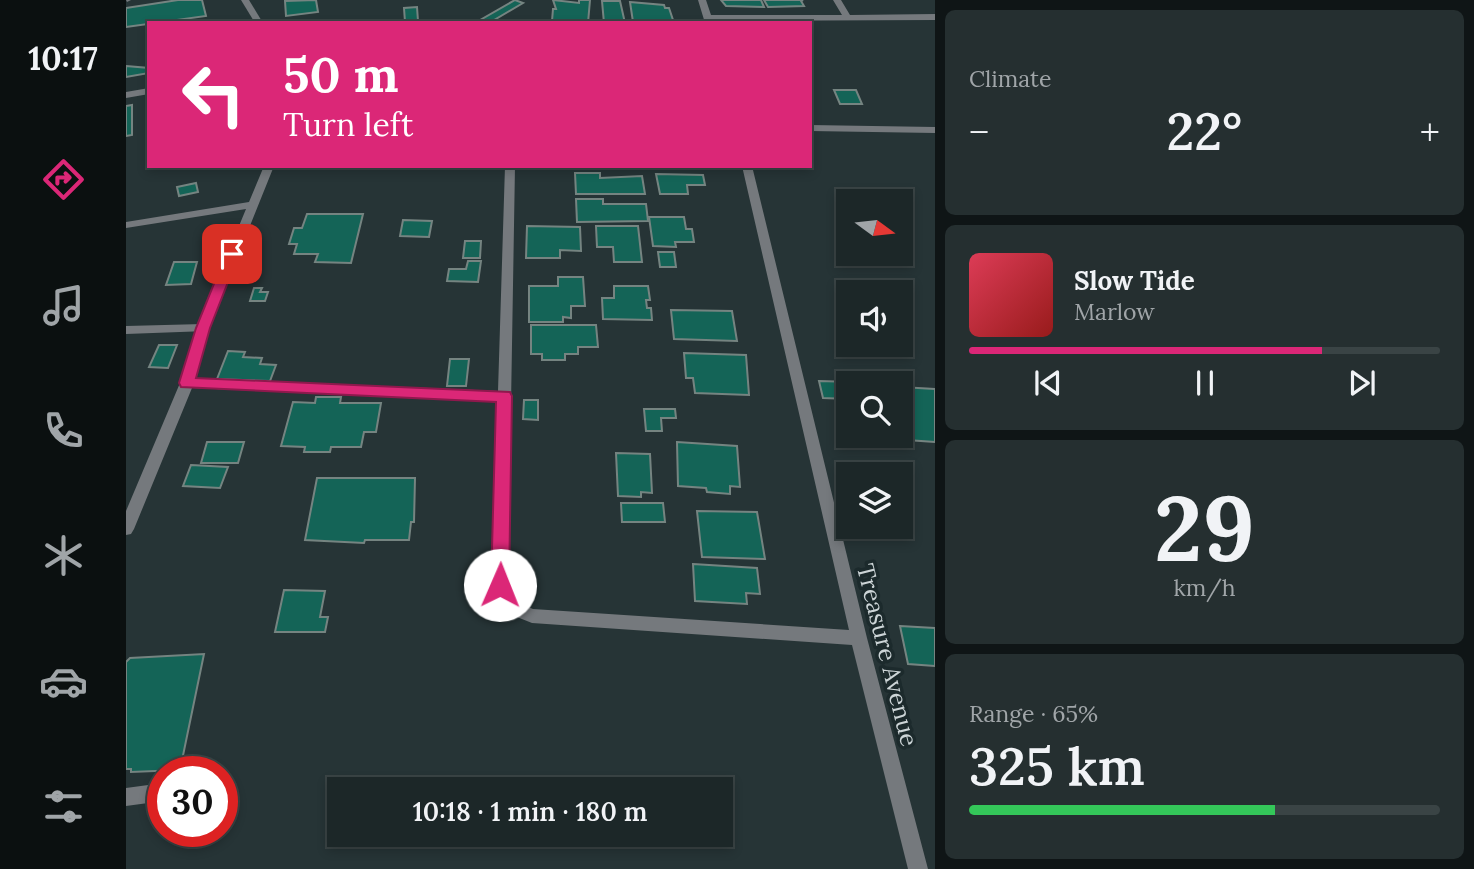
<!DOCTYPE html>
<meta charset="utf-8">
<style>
:root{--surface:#1c2728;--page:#252f30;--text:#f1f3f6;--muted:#a0a5a8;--line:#3a4445;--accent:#db2777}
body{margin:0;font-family:Lora,serif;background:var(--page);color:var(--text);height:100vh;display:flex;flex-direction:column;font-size:26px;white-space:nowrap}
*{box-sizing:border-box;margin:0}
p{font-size:23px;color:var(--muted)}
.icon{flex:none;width:38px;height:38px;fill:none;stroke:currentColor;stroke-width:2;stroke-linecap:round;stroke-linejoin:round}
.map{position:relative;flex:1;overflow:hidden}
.details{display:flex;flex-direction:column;gap:10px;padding:10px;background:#0f1516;width:539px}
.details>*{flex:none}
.banner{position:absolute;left:21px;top:21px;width:665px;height:147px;border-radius:0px;box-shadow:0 4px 10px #0003,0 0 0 2px var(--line);background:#db2777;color:#fff;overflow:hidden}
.needle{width:46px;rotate:105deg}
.tools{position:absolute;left:710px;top:189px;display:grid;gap:14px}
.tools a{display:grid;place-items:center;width:77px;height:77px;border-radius:0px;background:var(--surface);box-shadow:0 4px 10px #0003,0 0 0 2px var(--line);font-size:35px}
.speed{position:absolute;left:21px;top:756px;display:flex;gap:14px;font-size:35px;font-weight:700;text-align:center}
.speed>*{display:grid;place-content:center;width:91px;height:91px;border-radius:50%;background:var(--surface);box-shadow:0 4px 10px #0003,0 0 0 2px var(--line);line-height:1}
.speed .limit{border:10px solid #d22;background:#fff;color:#111}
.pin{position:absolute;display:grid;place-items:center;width:60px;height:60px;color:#fff;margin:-30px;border-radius:14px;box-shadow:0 4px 10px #0006}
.me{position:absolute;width:77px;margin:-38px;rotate:1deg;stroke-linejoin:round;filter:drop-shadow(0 0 5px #0008)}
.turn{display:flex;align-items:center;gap:24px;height:147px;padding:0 21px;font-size:32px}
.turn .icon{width:91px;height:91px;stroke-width:2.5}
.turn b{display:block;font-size:49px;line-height:60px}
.big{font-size:52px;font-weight:600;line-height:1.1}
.details .tile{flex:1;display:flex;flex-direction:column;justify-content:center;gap:10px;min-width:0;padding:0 24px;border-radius:10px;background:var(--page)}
.details .dial{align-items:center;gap:0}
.dial b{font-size:91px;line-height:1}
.song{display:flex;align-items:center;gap:21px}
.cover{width:84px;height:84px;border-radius:10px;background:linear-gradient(135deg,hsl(350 70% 55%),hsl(0 70% 35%))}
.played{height:7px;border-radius:4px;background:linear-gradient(90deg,var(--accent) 75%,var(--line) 75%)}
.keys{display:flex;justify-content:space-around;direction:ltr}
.heat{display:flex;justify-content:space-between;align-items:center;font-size:38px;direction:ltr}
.charge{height:10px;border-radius:5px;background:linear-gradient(90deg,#34c759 65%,var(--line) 0)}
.trip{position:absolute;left:201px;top:777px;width:406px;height:70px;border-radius:0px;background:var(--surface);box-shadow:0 4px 10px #0003,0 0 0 2px var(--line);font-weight:600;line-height:70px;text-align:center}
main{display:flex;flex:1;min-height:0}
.tabs{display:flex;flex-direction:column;width:126px;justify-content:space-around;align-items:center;background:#0b1010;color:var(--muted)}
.tabs .icon{width:49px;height:49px}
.tabs .current{color:var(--accent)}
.tabs b{font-size:32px;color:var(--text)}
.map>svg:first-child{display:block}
</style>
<main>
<nav class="tabs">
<b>10:17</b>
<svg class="icon current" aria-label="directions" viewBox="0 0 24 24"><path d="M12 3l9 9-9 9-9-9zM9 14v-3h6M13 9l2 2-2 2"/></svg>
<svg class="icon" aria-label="music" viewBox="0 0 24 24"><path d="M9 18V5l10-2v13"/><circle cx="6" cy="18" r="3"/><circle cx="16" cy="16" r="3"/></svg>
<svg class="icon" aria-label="phone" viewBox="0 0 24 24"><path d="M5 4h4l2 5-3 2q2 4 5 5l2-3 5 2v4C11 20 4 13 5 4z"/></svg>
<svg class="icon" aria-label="climate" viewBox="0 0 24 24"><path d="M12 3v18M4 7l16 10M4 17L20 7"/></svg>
<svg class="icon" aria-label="car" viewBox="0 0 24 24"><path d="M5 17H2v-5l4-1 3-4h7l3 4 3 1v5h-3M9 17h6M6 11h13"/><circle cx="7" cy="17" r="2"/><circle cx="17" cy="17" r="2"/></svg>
<svg class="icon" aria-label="filters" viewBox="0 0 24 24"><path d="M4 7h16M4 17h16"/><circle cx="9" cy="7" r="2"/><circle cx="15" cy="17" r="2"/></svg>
</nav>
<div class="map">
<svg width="809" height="869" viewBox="0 0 809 869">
<rect width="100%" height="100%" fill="#263436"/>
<g fill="#146457" stroke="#758481" stroke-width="2">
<path d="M52,0h24l4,16 -80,11v-19z"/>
<path d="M190,0l2,12 -32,4 -1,-15z"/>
<path d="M389,0l8,3 -34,20h-14z"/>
<path d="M427,0l26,3v-3h11l-2,23 -36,-2 1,-12h3z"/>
<path d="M595,0h40l3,7 -38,-1z"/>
<path d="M638,0h39l-2,1 3,5 -36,1z"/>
<path d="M476,1h18l5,22h-21z"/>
<path d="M504,2l34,3 1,3h4l5,15 -41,-1z"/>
<path d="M291,7l1,14 -13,1 -1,-14z"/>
<path d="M0,66l23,2v5l-23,4z"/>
<path d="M708,90h22l6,14h-22z"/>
<path d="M6,105v30l-6,1v-30z"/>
<path d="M449,173h25v5l42,-2 3,18h-69z"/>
<path d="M530,174l47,1 2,10h-18l1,9h-28z"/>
<path d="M70,183l2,9 -19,4 -2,-9z"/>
<path d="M450,199h27v5h43l2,17 -71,1z"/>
<path d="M181,214h56l-12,49 -36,-1 3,-8h-24l3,-10h-8l5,-16h8z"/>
<path d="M523,217h35l2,12h6l2,13h-19l1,5 -23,-1z"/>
<path d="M277,220l29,1 -3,16 -29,-1z"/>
<path d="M401,226l53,1 1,24 -21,-1v8h-34z"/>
<path d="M470,226h42l4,36h-28l-1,-15h-16z"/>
<path d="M339,241h16l-1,17h-17z"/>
<path d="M532,252h16l2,15h-16z"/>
<path d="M342,261h13l-3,21 -31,-1 2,-12h17z"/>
<path d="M48,262h23l-6,22 -25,1z"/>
<path d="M432,277h25l2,29h-14v12l-8,-1v5h-34v-36h29z"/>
<path d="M488,286h34l2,14h-4l1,8h4l1,12 -49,-1 -1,-21h12z"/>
<path d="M128,288h8l-2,4h8l-3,9h-15z"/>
<path d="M545,310l61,1 5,30 -63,-2z"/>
<path d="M405,325h65l2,22h-20v7h-13v6h-23v-6h-11z"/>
<path d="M33,345h18l-9,23 -19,-1z"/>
<path d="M102,351l17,1 -2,5 19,1 -2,6 16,1 -6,16 -53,-2z"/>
<path d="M558,353l62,2 3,40 -54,-2 -2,-15h-7z"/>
<path d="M324,359h19l-3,27h-19z"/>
<path d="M693,381l34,1 -4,1v16l-26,-1z"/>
<path d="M775,387l34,2v53l-28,-2 -6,-20z"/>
<path d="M190,397h25l-1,6h41l-5,29h-12l-3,15h-30l-1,5h-26l1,-5 -24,-1 12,-44 22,1z"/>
<path d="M398,400h14v20l-15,-1z"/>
<path d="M518,409h31l1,9h-15l1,13h-16z"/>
<path d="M81,442h37l-6,21h-37z"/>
<path d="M551,442l60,4 3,41 -10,-1v8l-23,-2 -1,-4 -28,-2z"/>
<path d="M490,453l34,1 2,39 -11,-1v5l-23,-1z"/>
<path d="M65,465l37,2 -8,21 -37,-2z"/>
<path d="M191,478h98l-1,44h-3l-2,18h-44l-1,3 -59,-3z"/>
<path d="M495,503h42l2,19h-43z"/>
<path d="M571,511l60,1 8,47 -63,-2z"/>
<path d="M567,564l64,4 3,26 -14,-1 1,11 -52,-3z"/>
<path d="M158,590l41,1 -5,26h8l-3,15h-50z"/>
<path d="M774,626l35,2v38l-27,-2z"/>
<path d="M78,654l-24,116 -49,2v-3h-5v-107l4,-4z"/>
</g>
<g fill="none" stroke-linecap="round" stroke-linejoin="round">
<g fill="#75797d" fill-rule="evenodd">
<path d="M115,0h8l14,23h-8z"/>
<path d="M77,324l4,1 2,3 -2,3 -81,3v-8z"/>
</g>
<g fill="#75797d" fill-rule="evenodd">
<path d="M0,0h5l-4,2z"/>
<path d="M572,0h8l5,15h131l-9,-15h8l9,15 85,-1v6l-223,1 1,2h-8z"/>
<path d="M23,88v6l-23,4v-6z"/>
<path d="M684,125l125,2v6l-125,-2z"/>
<path d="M138,166h10l-65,162 -14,50 303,13 7,-225h10l-7,418 11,19 14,6 316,21 -107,-464h10l115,472 61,231h-20l-56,-224 -320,-22 -25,-10 -15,-28 6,-184 -306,-13 -58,141 -3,5 -5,1v-24l54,-128 17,-55 49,-119 -120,19v-6l123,-20z"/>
<path d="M37,783v18l-37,5v-18z"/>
</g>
</g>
<path fill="#db2777" stroke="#8e194d" stroke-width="2" d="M106,250l7,4 -29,74 -14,50 314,14 2,4 -3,189 -3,6 -6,2 -7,-2 -2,-6 5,-183 -315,-15 -2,-4 17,-55 30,-74z"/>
<g text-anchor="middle" stroke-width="7" stroke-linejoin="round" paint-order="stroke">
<g font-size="24" fill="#cdd5d7" stroke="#1c2a2c">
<text transform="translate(761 655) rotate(76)" y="8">Treasure Avenue</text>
</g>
</g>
</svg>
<div class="tools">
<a><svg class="needle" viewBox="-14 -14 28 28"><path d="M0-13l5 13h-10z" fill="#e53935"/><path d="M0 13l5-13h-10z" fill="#a0a5a8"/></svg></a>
<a><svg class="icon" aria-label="sound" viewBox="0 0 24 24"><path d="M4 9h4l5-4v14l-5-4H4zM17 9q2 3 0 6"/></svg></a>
<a><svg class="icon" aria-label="search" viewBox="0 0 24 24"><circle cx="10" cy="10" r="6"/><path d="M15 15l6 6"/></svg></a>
<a><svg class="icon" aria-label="layers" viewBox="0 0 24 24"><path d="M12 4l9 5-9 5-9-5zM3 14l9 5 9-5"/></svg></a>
</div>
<div class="speed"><div class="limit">30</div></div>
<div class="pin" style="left:106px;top:254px;background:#d93025"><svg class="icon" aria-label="arrive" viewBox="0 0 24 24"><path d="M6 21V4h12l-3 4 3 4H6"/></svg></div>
<svg class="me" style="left:374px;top:585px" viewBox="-20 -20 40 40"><circle r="19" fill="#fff"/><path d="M0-13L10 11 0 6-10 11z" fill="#db2777"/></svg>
<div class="trip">10:18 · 1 min · 180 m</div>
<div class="banner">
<div class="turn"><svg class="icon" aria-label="left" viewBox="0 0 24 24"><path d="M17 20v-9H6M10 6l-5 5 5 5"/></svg><div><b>50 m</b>Turn left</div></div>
</div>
</div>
<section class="details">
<div class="tile"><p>Climate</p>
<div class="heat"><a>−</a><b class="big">22°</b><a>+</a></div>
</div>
<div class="tile">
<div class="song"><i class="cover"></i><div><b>Slow Tide</b><p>Marlow</p></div></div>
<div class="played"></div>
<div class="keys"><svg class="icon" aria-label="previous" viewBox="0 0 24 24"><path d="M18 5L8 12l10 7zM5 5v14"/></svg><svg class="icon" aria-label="pause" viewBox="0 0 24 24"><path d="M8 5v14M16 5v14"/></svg><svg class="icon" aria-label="next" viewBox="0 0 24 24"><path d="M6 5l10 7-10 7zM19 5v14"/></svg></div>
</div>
<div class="tile dial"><b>29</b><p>km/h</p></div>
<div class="tile"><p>Range · 65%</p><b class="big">325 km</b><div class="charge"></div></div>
</section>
</main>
